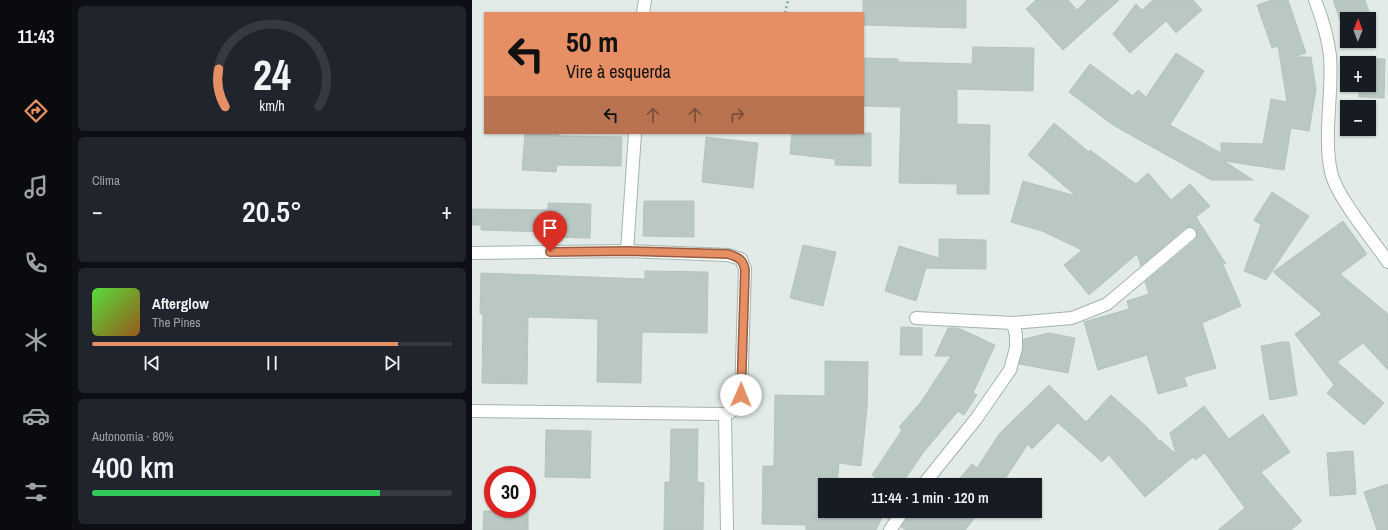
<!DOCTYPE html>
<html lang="pt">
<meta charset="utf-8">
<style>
:root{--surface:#171b24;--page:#20242c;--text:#f1f3f6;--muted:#9ea1a6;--line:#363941;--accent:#e78f64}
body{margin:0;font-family:"Archivo Narrow",sans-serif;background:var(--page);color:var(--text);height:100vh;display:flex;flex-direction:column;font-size:15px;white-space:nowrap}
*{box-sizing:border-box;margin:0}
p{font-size:13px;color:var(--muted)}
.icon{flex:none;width:22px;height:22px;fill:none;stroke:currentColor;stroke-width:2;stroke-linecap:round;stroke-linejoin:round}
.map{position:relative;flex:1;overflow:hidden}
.details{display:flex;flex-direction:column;gap:6px;padding:6px;background:#0d0f14;width:400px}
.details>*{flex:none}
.top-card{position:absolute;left:12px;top:12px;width:380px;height:122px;border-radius:0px;box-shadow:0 1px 3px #0004;background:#e78f64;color:#111;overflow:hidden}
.needle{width:26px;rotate:1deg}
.fabs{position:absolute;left:868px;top:12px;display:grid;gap:8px}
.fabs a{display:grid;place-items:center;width:36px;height:36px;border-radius:0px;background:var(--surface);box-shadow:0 1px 3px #0004;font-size:20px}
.speed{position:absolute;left:12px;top:466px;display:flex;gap:8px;font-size:20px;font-weight:700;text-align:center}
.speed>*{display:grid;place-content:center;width:52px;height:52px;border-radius:50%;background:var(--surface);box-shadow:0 1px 3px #0004;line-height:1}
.speed .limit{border:6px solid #d22;background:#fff;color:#111}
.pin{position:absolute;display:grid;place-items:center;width:34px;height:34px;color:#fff;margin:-41px -17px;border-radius:50% 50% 50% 0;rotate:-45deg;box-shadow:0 0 4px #0007}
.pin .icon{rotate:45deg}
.me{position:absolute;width:44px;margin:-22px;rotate:1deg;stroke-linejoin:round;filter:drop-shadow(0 0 3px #0008)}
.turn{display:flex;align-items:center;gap:14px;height:84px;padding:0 16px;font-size:18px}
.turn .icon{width:52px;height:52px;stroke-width:2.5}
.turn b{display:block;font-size:28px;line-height:34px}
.lanes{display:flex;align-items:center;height:38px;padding:0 16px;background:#0003;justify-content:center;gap:20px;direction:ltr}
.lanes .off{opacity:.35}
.big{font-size:30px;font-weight:600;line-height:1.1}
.details .tile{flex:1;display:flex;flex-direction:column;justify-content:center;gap:6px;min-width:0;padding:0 14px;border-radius:6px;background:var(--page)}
.details .dial{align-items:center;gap:0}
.dial svg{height:104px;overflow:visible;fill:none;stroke:var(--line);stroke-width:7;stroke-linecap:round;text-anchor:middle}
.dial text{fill:var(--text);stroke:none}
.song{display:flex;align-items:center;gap:12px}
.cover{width:48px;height:48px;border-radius:6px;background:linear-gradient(135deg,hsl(110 70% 55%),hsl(30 70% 35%))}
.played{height:4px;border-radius:2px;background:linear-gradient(90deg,var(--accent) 85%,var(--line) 85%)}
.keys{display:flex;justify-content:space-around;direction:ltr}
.heat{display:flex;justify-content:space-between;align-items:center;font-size:22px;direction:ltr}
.charge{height:6px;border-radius:3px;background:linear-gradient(90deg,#34c759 80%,var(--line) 0)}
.trip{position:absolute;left:346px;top:478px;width:224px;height:40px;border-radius:0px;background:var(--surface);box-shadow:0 1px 3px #0004;font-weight:600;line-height:40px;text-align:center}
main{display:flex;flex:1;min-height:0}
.menu{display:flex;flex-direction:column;width:72px;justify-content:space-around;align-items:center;background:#090b0e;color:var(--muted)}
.menu .icon{width:28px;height:28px}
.menu .selected{color:var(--accent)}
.menu b{font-size:18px;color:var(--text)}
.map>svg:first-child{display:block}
</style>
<main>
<nav class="menu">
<b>11:43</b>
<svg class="icon selected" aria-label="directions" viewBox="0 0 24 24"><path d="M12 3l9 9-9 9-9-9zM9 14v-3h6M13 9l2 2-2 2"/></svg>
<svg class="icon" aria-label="music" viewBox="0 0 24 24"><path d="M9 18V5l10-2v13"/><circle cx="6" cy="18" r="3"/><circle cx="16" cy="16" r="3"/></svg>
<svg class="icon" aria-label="phone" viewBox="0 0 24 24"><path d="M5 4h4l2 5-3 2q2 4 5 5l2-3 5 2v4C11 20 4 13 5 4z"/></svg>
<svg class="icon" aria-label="climate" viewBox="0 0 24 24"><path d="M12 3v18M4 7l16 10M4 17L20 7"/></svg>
<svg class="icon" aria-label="car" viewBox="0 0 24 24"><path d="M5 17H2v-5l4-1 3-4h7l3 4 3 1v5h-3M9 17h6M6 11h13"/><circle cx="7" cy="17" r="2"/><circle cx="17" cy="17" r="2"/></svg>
<svg class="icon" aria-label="filters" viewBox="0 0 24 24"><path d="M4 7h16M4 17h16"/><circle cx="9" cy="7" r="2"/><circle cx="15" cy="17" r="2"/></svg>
</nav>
<section class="details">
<div class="tile dial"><svg viewBox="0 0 100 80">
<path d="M14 69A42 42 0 1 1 86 69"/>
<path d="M14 69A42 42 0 0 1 9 40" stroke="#e78f64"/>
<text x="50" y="56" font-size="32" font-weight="700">24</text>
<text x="50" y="72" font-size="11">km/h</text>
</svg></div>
<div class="tile"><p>Clima</p>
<div class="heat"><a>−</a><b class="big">20.5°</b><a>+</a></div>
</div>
<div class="tile">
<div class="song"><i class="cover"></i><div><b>Afterglow</b><p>The Pines</p></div></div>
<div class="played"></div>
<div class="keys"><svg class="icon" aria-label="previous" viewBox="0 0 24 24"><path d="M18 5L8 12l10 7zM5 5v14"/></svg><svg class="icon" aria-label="pause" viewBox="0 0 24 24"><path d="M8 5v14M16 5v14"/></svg><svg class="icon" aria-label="next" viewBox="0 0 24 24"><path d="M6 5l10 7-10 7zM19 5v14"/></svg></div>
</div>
<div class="tile"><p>Autonomia · 80%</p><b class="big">400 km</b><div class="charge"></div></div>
</section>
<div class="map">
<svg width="916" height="530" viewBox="0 0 916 530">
<rect width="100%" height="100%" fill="#e2ebe8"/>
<g fill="#bac8c4" stroke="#b5c4bf">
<path d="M391,0h103v28l-103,-3z"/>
<path d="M564,0h32l9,10 10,-10h32l-56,50 -37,-41z"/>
<path d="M681,0h40l9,10 -26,23 -10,-12 -36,32 -17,-19 23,-30 6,6z"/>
<path d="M800,0h16l18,53 -12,4h17l5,33 -7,41 -18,-3 -7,42 -60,-9 29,19h-42l-98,-55 -44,-33 21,-28 43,32 5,-6 8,7 30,-44 28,18 -34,54 51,28v-10l42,1 8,-45 16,3 -9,-56 -6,2 -15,-43z"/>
<path d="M861,0h32l10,29 -6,3v-13h-22v20z"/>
<path d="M501,47l61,1 -1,43 -76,-2v35l33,1 -1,69h-32v-10l-58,-1 2,-76 -38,-1v-48l35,1v3l74,2z"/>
<path d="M888,58l25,1 -1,39 -25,-1v-12h10v-22h-9z"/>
<path d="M582,123l35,29 1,-2 46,34 12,-11 23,27 19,-16 20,22 -14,11 30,47 -4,-2 19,44 -39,17 14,45 -32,9 3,9 -29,8 -11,-39 -49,15 -14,-48 45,-13 -2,-8 22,-7 -4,-12 50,-42 2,-7 -2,-4 -6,-2 -4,1 -44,38 -4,-12 -48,41 -25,-30 18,-15 -40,-19 -31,-9 12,-41 53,15 -48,-41z"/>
<path d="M53,133h34v3l63,1 -1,29 -64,-1 -1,7 -34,-2z"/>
<path d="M320,133h79v33l-36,-1v-6l-45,-5z"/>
<path d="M234,137l52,6 -5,45 -51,-6z"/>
<path d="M800,192l37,24 -43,64 -22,-9 17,-46 -7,-5z"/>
<path d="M172,201h50v36l-51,-1z"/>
<path d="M76,203l43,1 -1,34 -43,-1v-5l-66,-2v-5h-9v-16l76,1z"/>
<path d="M871,221l24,33 -27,20 48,40v56l-25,-27 -26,19 47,41 -20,22 -37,-32 7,-8 -39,-51 27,-20 -49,-42z"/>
<path d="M467,239l47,1v29l-60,-1 -10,33 -31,-10 14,-45 40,12z"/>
<path d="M331,245l33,7 -13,54 -33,-8z"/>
<path d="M173,271l63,1 -1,61 -65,-1 -1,51 -44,-1 1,-63 -70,-2 -1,67 -45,-1 1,-69h-3l1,-41 164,6z"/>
<path d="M429,327l21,1v27h-22z"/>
<path d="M476,328h10l37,17 -22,48 4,2 -13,20 -6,-4 -35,42 -22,32h-14l-15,-10 30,-45 -3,-3 22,-25 30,-46h-16z"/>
<path d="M577,333l26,5 -7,35 -49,-9 5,-25z"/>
<path d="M810,342h7l8,53 -27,5 -9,-54z"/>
<path d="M353,361l43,1 -1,46 -6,58 -22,-3 -2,22h-12v26h69l-5,8 -6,-4 -7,15h-70v-5l-44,-1 1,-58h11l1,-71 50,1z"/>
<path d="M577,385l37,37 25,-27 37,33 11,13 1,-1 16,14 -6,-21 34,-27 25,33 34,-25 27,38 -29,20 41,49 -11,9h-73l27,-22 -40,-55 -10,7 -2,-3 -48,40 -36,-42 -7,7 -44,-39 -26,26 -4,-5 -27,41h-47l18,-21 5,4 23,-35z"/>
<path d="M199,429h27l-1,53 7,1 -1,47h-39l1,-48h5z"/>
<path d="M74,430l45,1 -1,47 -45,-1z"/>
<path d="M881,451l3,43 -26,2 -3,-43z"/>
<path d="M916,484v46h-11l-13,-38z"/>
<path d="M12,511l44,1v18h-45z"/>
<path d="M438,511h70l-15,19h-59l-5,-3z"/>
</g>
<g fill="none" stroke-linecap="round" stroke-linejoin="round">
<g stroke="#a5b3af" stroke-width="14">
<g id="minor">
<path d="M843,0c7,18 13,37 15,56 3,39 -7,78 1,116 5,24 42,68 57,90"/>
<path d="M171,13l2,-13"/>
<path d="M155,251l8,-118"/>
<path d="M0,253l155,-2 101,4 13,4 4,10 -4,126c-2,11 -5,16 -16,19l2,116"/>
<path d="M444,318l97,5 59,-5 35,-14 83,-70"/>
<path d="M0,411l253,3"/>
<path d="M451,485l53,-66 34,-49 6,-22v-13l-3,-12"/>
<path d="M418,530l13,-19"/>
</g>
</g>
<path stroke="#85aca3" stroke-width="2.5" stroke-dasharray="2 3" stroke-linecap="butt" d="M313,13l3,-13"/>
<use href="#minor" stroke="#fff" stroke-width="12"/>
</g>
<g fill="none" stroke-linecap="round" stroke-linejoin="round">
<g stroke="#965d41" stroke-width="10">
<path id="route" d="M78,252l77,-1 101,3c10,3 15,5 17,16l-4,125"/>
</g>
<use href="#route" stroke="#e78f64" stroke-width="7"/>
</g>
</svg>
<div class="fabs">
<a><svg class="needle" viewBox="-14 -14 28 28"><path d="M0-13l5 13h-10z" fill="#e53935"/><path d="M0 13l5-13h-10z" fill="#9ea1a6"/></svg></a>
<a>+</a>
<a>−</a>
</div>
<div class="speed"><div class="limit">30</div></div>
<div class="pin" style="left:78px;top:252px;background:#d93025"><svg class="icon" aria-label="arrive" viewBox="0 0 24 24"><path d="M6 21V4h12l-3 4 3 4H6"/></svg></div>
<svg class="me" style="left:269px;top:395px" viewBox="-20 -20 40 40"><circle r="19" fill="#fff"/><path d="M0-13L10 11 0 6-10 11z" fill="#e78f64"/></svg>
<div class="trip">11:44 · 1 min · 120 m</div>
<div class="top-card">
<div class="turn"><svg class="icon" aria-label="left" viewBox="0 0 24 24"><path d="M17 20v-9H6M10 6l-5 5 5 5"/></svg><div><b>50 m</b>Vire à esquerda</div></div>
<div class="lanes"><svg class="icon" aria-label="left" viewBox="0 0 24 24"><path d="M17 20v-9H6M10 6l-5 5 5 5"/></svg><svg class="icon off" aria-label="ahead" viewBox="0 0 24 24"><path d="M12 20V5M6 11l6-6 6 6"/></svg><svg class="icon off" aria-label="ahead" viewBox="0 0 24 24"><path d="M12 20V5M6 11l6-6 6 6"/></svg><svg class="icon off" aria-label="right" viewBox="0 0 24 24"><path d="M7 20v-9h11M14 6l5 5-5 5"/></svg></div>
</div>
</div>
</main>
